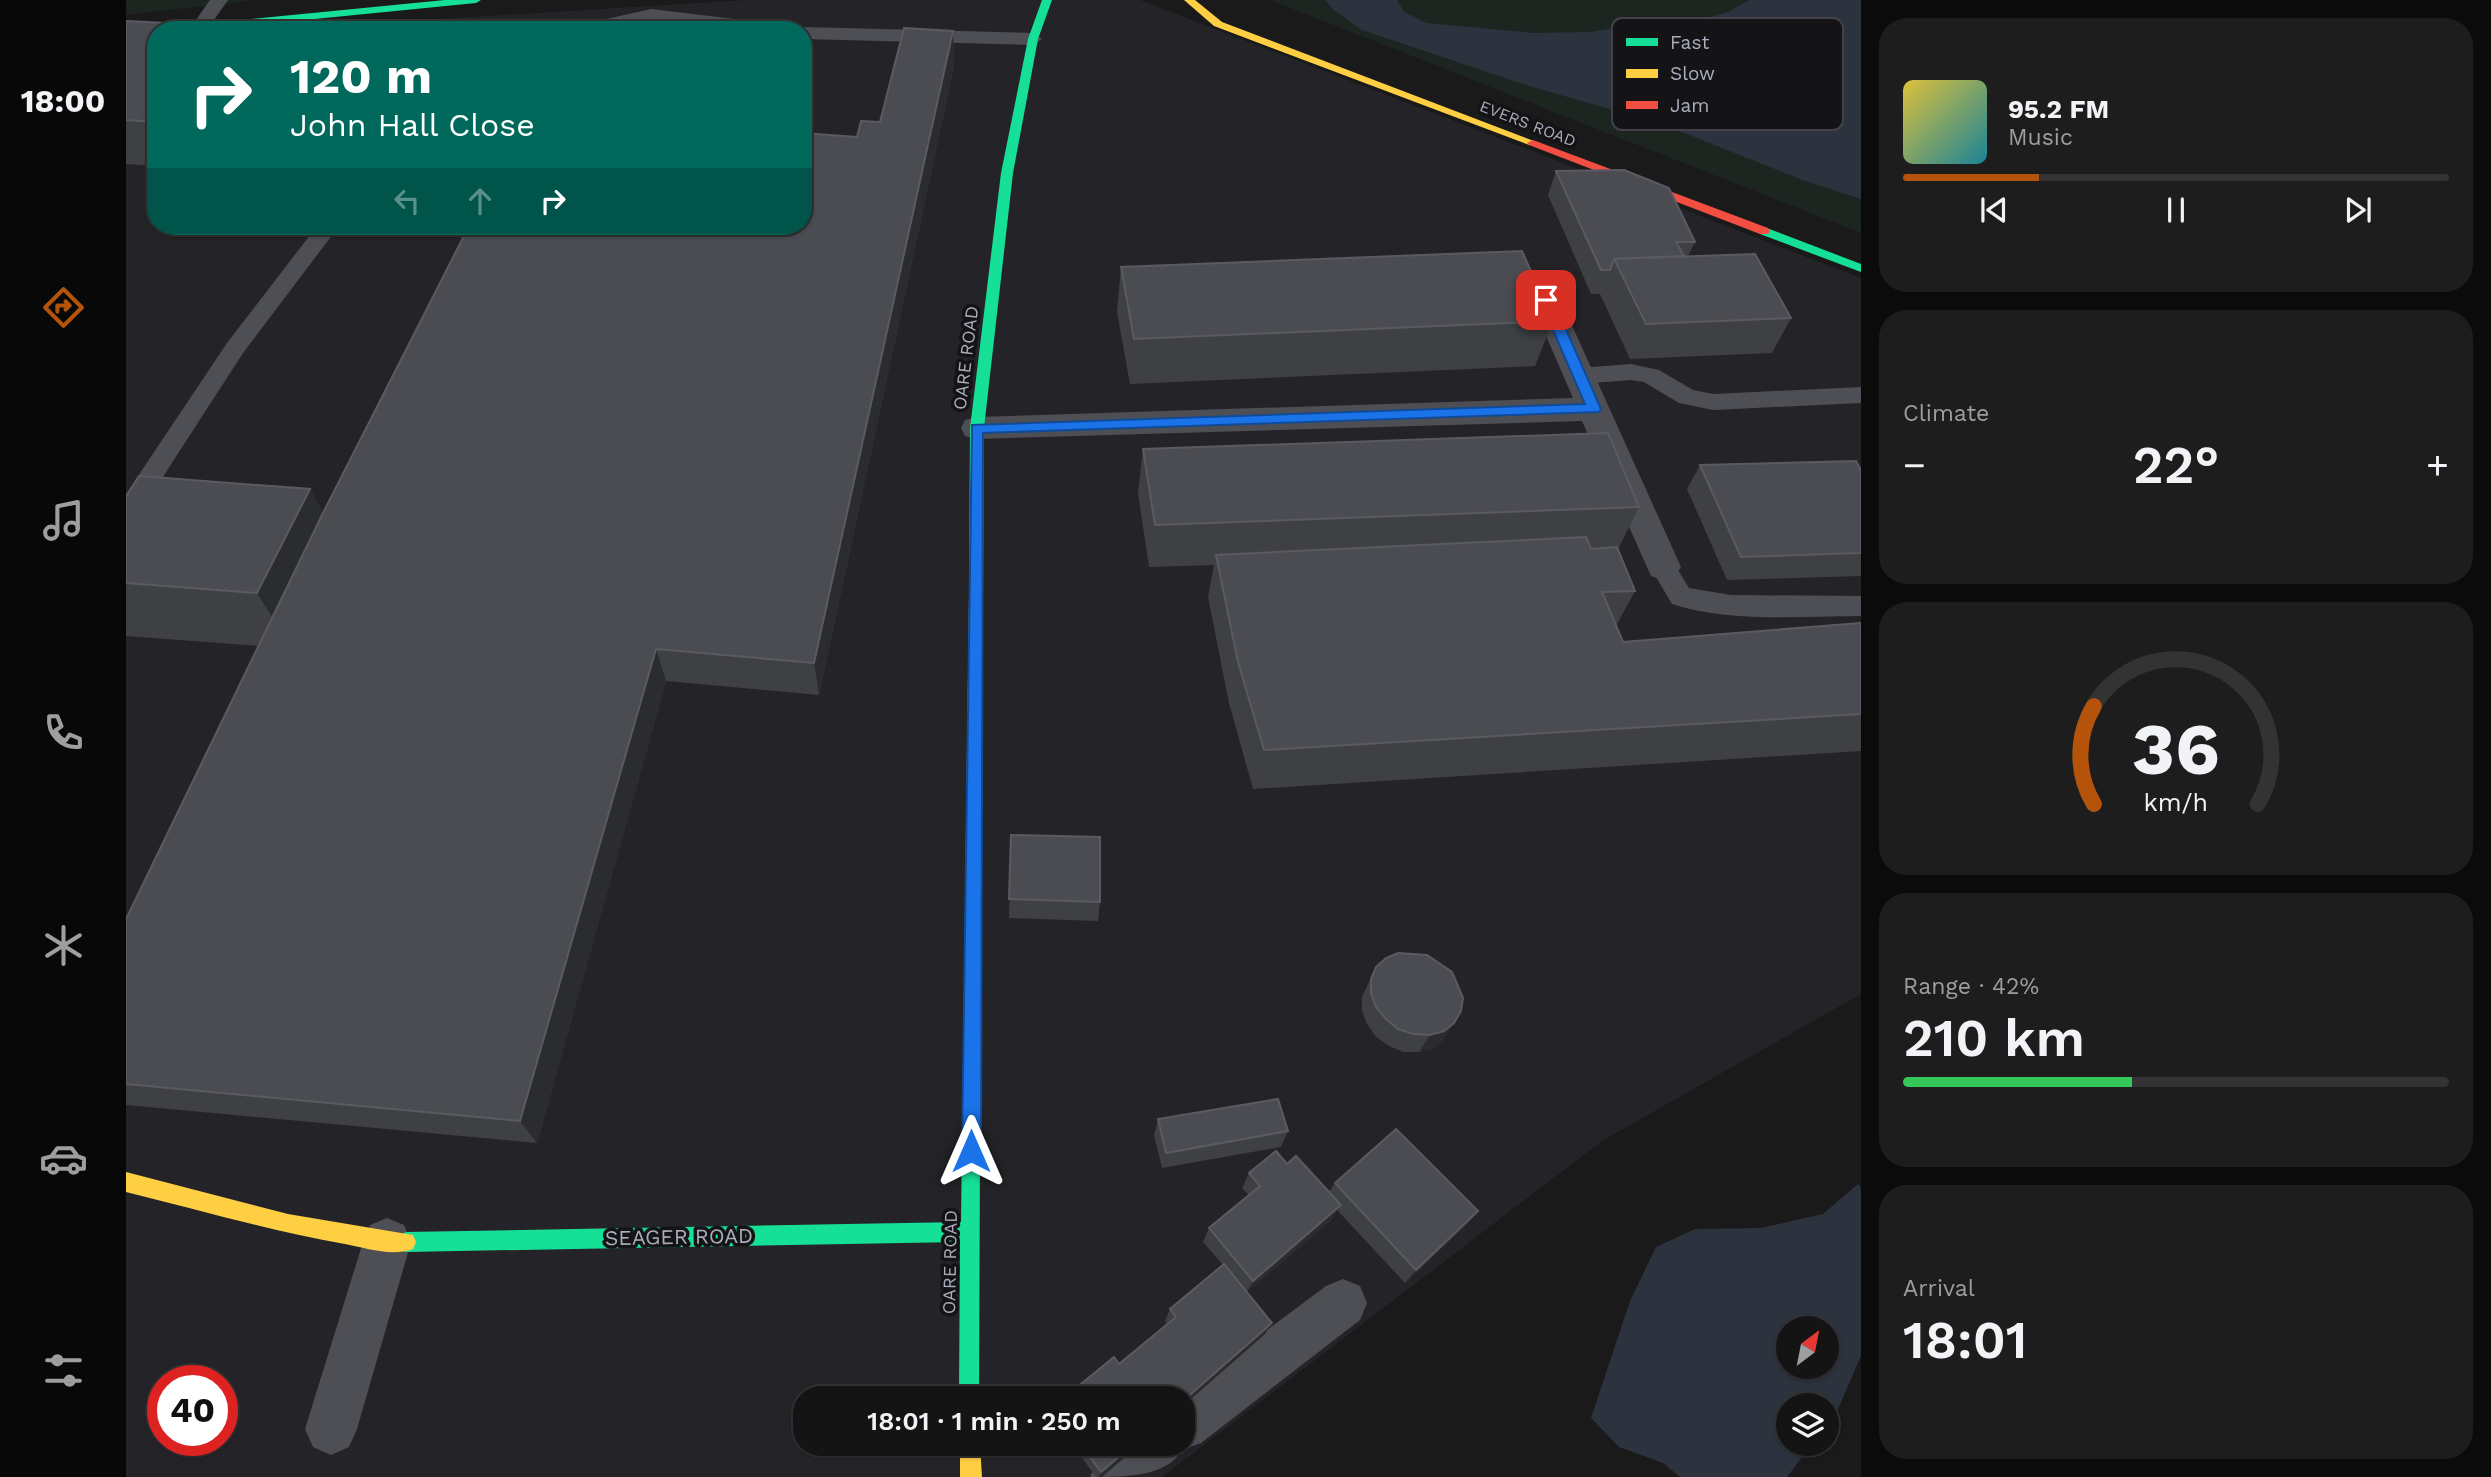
<!DOCTYPE html>
<meta charset="utf-8">
<style>
:root{--surface:#141414;--page:#1d1d1d;--text:#f1f3f6;--muted:#9d9ea0;--line:#333334;--accent:#b45309}
body{margin:0;font-family:"Work Sans",sans-serif;background:var(--page);color:var(--text);height:100vh;display:flex;flex-direction:column;font-size:26px;white-space:nowrap}
*{box-sizing:border-box;margin:0}
p{font-size:23px;color:var(--muted)}
.icon{flex:none;width:38px;height:38px;fill:none;stroke:currentColor;stroke-width:2;stroke-linecap:round;stroke-linejoin:round}
.map{position:relative;flex:1;overflow:hidden}
.panel{display:flex;flex-direction:column;gap:18px;padding:18px;background:#0b0b0b;width:630px}
.panel>*{flex:none}
.top-card{position:absolute;left:21px;top:21px;width:665px;height:214px;border-radius:28px;box-shadow:0 2px 5px #0004,0 0 0 2px var(--line);background:#00695c;color:#fff;overflow:hidden}
.needle{width:46px;rotate:32deg}
.controls{position:absolute;left:1650px;top:1316px;display:grid;gap:14px}
.controls a{display:grid;place-items:center;width:63px;height:63px;border-radius:50%;background:var(--surface);box-shadow:0 2px 5px #0004,0 0 0 2px var(--line);font-size:35px}
.speed{position:absolute;left:21px;top:1365px;display:flex;gap:14px;font-size:35px;font-weight:700;text-align:center}
.speed>*{display:grid;place-content:center;width:91px;height:91px;border-radius:50%;background:var(--surface);box-shadow:0 2px 5px #0004,0 0 0 2px var(--line);line-height:1}
.speed .limit{border:10px solid #d22;background:#fff;color:#111}
.pin{position:absolute;display:grid;place-items:center;width:60px;height:60px;color:#fff;margin:-30px;border-radius:14px;box-shadow:0 4px 10px #0006}
.me{position:absolute;width:77px;margin:-38px;rotate:0deg;stroke-linejoin:round;filter:drop-shadow(0 0 5px #0008)}
.turn{display:flex;align-items:center;gap:24px;height:147px;padding:0 28px;font-size:32px}
.turn .icon{width:91px;height:91px;stroke-width:2.5}
.turn b{display:block;font-size:49px;line-height:60px}
.lanes{display:flex;align-items:center;height:66px;padding:0 28px;background:#0003;justify-content:center;gap:35px;direction:ltr}
.lanes .off{opacity:.35}
.big{font-size:52px;font-weight:600;line-height:1.1}
.panel .widget{flex:1;display:flex;flex-direction:column;justify-content:center;gap:10px;min-width:0;padding:0 24px;border-radius:28px;background:var(--page)}
.panel .dial{align-items:center;gap:0}
.dial svg{height:182px;overflow:visible;fill:none;stroke:var(--line);stroke-width:7;stroke-linecap:round;text-anchor:middle}
.dial text{fill:var(--text);stroke:none}
.song{display:flex;align-items:center;gap:21px}
.cover{width:84px;height:84px;border-radius:10px;background:linear-gradient(135deg,hsl(50 70% 55%),hsl(190 70% 35%))}
.played{height:7px;border-radius:4px;background:linear-gradient(90deg,var(--accent) 25%,var(--line) 25%)}
.keys{display:flex;justify-content:space-around;direction:ltr}
.heat{display:flex;justify-content:space-between;align-items:center;font-size:38px;direction:ltr}
.charge{height:10px;border-radius:5px;background:linear-gradient(90deg,#34c759 42%,var(--line) 0)}
.trip{position:absolute;left:667px;top:1386px;width:402px;height:70px;border-radius:28px;background:var(--surface);box-shadow:0 2px 5px #0004,0 0 0 2px var(--line);font-weight:600;line-height:70px;text-align:center}
main{display:flex;flex:1;min-height:0}
.menu{display:flex;flex-direction:column;width:126px;justify-content:space-around;align-items:center;background:#080808;color:var(--muted)}
.menu .icon{width:49px;height:49px}
.menu .on{color:var(--accent)}
.menu b{font-size:32px;color:var(--text)}
.map>svg:first-child{display:block}
</style>
<main>
<nav class="menu">
<b>18:00</b>
<svg class="icon on" aria-label="directions" viewBox="0 0 24 24"><path d="M12 3l9 9-9 9-9-9zM9 14v-3h6M13 9l2 2-2 2"/></svg>
<svg class="icon" aria-label="music" viewBox="0 0 24 24"><path d="M9 18V5l10-2v13"/><circle cx="6" cy="18" r="3"/><circle cx="16" cy="16" r="3"/></svg>
<svg class="icon" aria-label="phone" viewBox="0 0 24 24"><path d="M5 4h4l2 5-3 2q2 4 5 5l2-3 5 2v4C11 20 4 13 5 4z"/></svg>
<svg class="icon" aria-label="climate" viewBox="0 0 24 24"><path d="M12 3v18M4 7l16 10M4 17L20 7"/></svg>
<svg class="icon" aria-label="car" viewBox="0 0 24 24"><path d="M5 17H2v-5l4-1 3-4h7l3 4 3 1v5h-3M9 17h6M6 11h13"/><circle cx="7" cy="17" r="2"/><circle cx="17" cy="17" r="2"/></svg>
<svg class="icon" aria-label="filters" viewBox="0 0 24 24"><path d="M4 7h16M4 17h16"/><circle cx="9" cy="7" r="2"/><circle cx="15" cy="17" r="2"/></svg>
</nav>
<div class="map">
<svg width="1735" height="1477" viewBox="0 0 1735 1477">
<rect width="100%" height="100%" fill="#1a1a1b"/>
<path fill="#242428" fill-rule="evenodd" d="M620,0h394l721,278v716l-259,147 -440,336h-1036v-1436l30,-4v189h647v-196h-545zM37,1381h59v59h-59zM679,1398h378v46h-378z"/>
<g fill="#1d2520">
<path d="M0,0h128l-128,15z"/>
<path d="M1144,0h591v233z"/>
</g>
<g fill="#2c333e" fill-rule="evenodd">
<path d="M1199,0h72l7,12 23,11 106,10 58,-1 23,-4h36l42,-6 36,-10 21,-12h112v199l-56,-18 -146,-58 -130,-37 -167,-56 -28,-20z"/>
<path d="M1732,1184l3,3v169l-23,53 -11,15v-19h-39v39h24l-25,33h-107l-17,-14 -44,-16 -28,-29 39,-117 26,-54 39,-18 66,-1 62,-14zM1662,1328h39v39h-39z"/>
</g>
<g fill="none" stroke-linecap="round" stroke-linejoin="round">
<g fill="#4e4f54" fill-rule="evenodd">
<path d="M84,0h18l-21,30h-14l-2,-3z"/>
<path d="M525,9l125,15 9,6h-54l-80,-11 -44,11h-34l2,-4z"/>
<path d="M677,27l230,6 9,6 -9,6 -230,-6v-9h-7z"/>
<path d="M191,226h22l-96,127 -108,167 -9,3v-29l101,-151z"/>
<path d="M1505,364l28,6 34,20 20,4 148,-7v16l-148,7 -34,-7 -35,-21 -13,-2 -52,4 -8,-2 -4,-6 4,-6 8,-2z"/>
<path d="M1537,557l9,3 17,28 42,7 130,1v20c-62,0 -130,7 -189,-12l-22,-37 4,-7z"/>
</g>
<g fill="#4e4f54" fill-rule="evenodd">
<path d="M1420,291l11,3 4,7 120,266 -6,9 -12,4 -12,-4 -69,-155 -605,18 -12,-3 -4,-8 4,-8 12,-3 596,-19 -42,-97 4,-7z"/>
<path d="M261,1218l17,7 7,17 -54,187 -8,18 -18,8 -18,-8 -8,-18 58,-187 7,-17z"/>
<path d="M1217,1279l17,7 7,17 -7,17 -159,123 -19,7c-15,27 -58,27 -92,27l8,-18 19,-15h66v-46h-7l150,-112z"/>
</g>
<g fill="#16e098" fill-rule="evenodd">
<path d="M319,0h36l-5,3 -271,27h-39l5,-3z"/>
<path d="M916,0h10l-14,39 -25,134 -29,255 -1,169 -7,6 -7,-6 1,-169 31,-255 27,-134z"/>
<path d="M1638,227l97,37v8l-101,-38 -2,-3z"/>
<path d="M847,894l6,3 2,5 -2,496h-20l1,-156 -554,10 -7,-3 -3,-7 3,-7 7,-3 555,-10 4,-320 2,-5z"/>
</g>
<g fill="#ffcf43" fill-rule="evenodd">
<path d="M1058,0h11l27,22 317,121 -10,2 -315,-119z"/>
<path d="M850,591l7,6 -2,305 -2,5 -6,3 -6,-3 -2,-5 4,-305z"/>
<path d="M0,1172l162,42 125,21 3,7 -3,7c-21,8 -47,-1 -68,-5 -74,-13 -146,-34 -219,-52z"/>
<path d="M834,1444h20l2,33h-22z"/>
</g>
<path fill="#f24e42" fill-rule="evenodd" d="M1407,140l235,88 2,3 -2,3h-8l-231,-89 -2,-2z"/>
</g>
<g fill="#3f4044">
<path d="M0,21l30,9v136l-30,-2z"/>
<path d="M827,31l1,35 -135,629 -153,-14 -129,462 -411,-38v-186l132,-273 -132,-10v-139l184,-8 13,24 534,-376 23,-15z"/>
<path d="M1430,171l139,71 -7,14 103,62 -19,35 -142,6 -30,-65h-9l-43,-99z"/>
<path d="M995,267l432,54 -18,45 -405,18 -13,-72z"/>
<path d="M1017,449l496,58 -21,42 17,42 -19,35 7,16 238,-19v128l-608,38 -24,-86 -21,-106 6,-32 -65,2 -11,-74z"/>
<path d="M1574,465l161,5v106l-134,4 -40,-91z"/>
<path d="M885,835l89,67 -2,19 -89,-3z"/>
<path d="M1250,967l67,73 -10,9 -14,3h-15l-15,-6 -13,-9 -9,-13 -5,-13v-14z"/>
<path d="M1032,1119l130,12 -7,16 -119,21 -8,-33z"/>
<path d="M1161,1164l42,28 6,-9 143,28 -12,14 -61,58 -68,-73 -5,9 -85,73 18,42 -82,72v-8l-64,-34 49,-40 -3,-3 5,-12 53,-44 -20,-23 6,-14 40,-33 -7,-7 7,-15z"/>
<path d="M946,1444h68l-38,33h-6z"/>
</g>
<g fill="#2b2c2e">
<path d="M827,31l1,35 -135,629 -5,-32z"/>
<path d="M184,489l31,57 -49,103 -35,-56z"/>
<path d="M530,649l10,32 -129,462 -17,-22z"/>
<path d="M1328,1023l-11,17 -10,9 -14,3 11,-17z"/>
<path d="M1215,1205l-9,14 -86,74 7,-12z"/>
<path d="M1352,1211l-12,14 -61,58 11,-13z"/>
<path d="M1146,1323l-7,11 -82,72v-5z"/>
<path d="M1008,1444h6l-38,33h-3l2,-5z"/>
</g>
<g fill="#4b4c51" stroke="#5a5b62" stroke-width="2">
<path d="M0,21l157,8 -127,1v92l-30,-2z"/>
<path d="M778,28l49,3 -139,632 -158,-14 -136,472 -394,-37v-165l197,-406 146,-287h334v-93l54,4 4,-16 19,1z"/>
<path d="M1498,170l45,18 26,54h-19l8,14 -70,3 -4,11h-9l-45,-99z"/>
<path d="M1396,251l31,70 -419,18 -13,-72z"/>
<path d="M1629,254l36,64 -145,6 -32,-65z"/>
<path d="M1482,433l31,74 -484,18 -12,-76z"/>
<path d="M1730,461l5,9v83l-33,1 -87,3 -41,-92z"/>
<path d="M13,476l171,13 -53,104 -131,-10v-86z"/>
<path d="M1460,537l5,12 26,-2 18,44 -33,1 21,50 238,-19v91l-597,36 -26,-88 -22,-107z"/>
<path d="M885,835l89,2v65l-91,-3z"/>
<path d="M1272,953l29,2 25,17 11,26 -2,13 -7,12 -10,8 -14,4 -16,-1 -16,-5 -12,-10 -10,-12 -5,-14v-14l5,-12 10,-9z"/>
<path d="M1152,1099l10,32 -122,22 -8,-34z"/>
<path d="M1270,1129l82,82 -62,59 -81,-87z"/>
<path d="M1150,1151l11,13 9,-8 45,49 -88,76 -44,-53 51,-42 -11,-13z"/>
<path d="M1098,1264l48,59 -89,78v-3h-119l50,-41 5,7 57,-47 -6,-8z"/>
<path d="M955,1444h53l-33,28z"/>
</g>
<path fill="#1a73e8" stroke="#114b97" stroke-width="2" d="M1420,296l7,4 48,109 -2,3 -616,21 -2,718 -3,6 -7,3 -7,-3 -2,-6 10,-726 613,-21 -45,-104z"/>
<g text-anchor="middle" stroke-width="7" stroke-linejoin="round" paint-order="stroke">
<g font-size="16" fill="#aaaebc" stroke="#141417">
<text transform="translate(1402 123) rotate(21)" y="6">EVERS ROAD</text>
</g>
<g font-size="18" fill="#aaaebc" stroke="#141417">
<text transform="translate(840 358) rotate(-83)" y="6">OARE ROAD</text>
<text transform="translate(824 1262) rotate(-89)" y="6">OARE ROAD</text>
</g>
<g font-size="21" fill="#aaaebc" stroke="#141417">
<text transform="translate(553 1237) rotate(-1)" y="7">SEAGER ROAD</text>
</g>
</g>
<rect x="1486" y="18" width="231" height="112" rx="10" fill="#141417" stroke="#414249" stroke-width="2"/>
<rect x="1500" y="38" width="32" height="8" fill="#16e098"/>
<rect x="1500" y="69" width="32" height="9" fill="#ffcf43"/>
<rect x="1500" y="101" width="32" height="8" fill="#f24e42"/>
<g font-size="19" fill="#aaaebc">
<text x="1544" y="49">Fast</text>
<text x="1544" y="80">Slow</text>
<text x="1544" y="112">Jam</text>
</g>
</svg>
<div class="controls">
<a><svg class="needle" viewBox="-14 -14 28 28"><path d="M0-13l5 13h-10z" fill="#e53935"/><path d="M0 13l5-13h-10z" fill="#9d9ea0"/></svg></a>
<a><svg class="icon" aria-label="layers" viewBox="0 0 24 24"><path d="M12 4l9 5-9 5-9-5zM3 14l9 5 9-5"/></svg></a>
</div>
<div class="speed"><div class="limit">40</div></div>
<div class="pin" style="left:1420px;top:300px;background:#d93025"><svg class="icon" aria-label="arrive" viewBox="0 0 24 24"><path d="M6 21V4h12l-3 4 3 4H6"/></svg></div>
<svg class="me" style="left:845px;top:1151px" viewBox="-20 -20 40 40"><path d="M0-17L14 15 0 8-14 15z" fill="#1a73e8" stroke="#fff" stroke-width="4"/></svg>
<div class="trip">18:01 · 1 min · 250 m</div>
<div class="top-card">
<div class="turn"><svg class="icon" aria-label="right" viewBox="0 0 24 24"><path d="M7 20v-9h11M14 6l5 5-5 5"/></svg><div><b>120 m</b>John Hall Close</div></div>
<div class="lanes"><svg class="icon off" aria-label="left" viewBox="0 0 24 24"><path d="M17 20v-9H6M10 6l-5 5 5 5"/></svg><svg class="icon off" aria-label="ahead" viewBox="0 0 24 24"><path d="M12 20V5M6 11l6-6 6 6"/></svg><svg class="icon" aria-label="right" viewBox="0 0 24 24"><path d="M7 20v-9h11M14 6l5 5-5 5"/></svg></div>
</div>
</div>
<section class="panel">
<div class="widget">
<div class="song"><i class="cover"></i><div><b>95.2 FM</b><p>Music</p></div></div>
<div class="played"></div>
<div class="keys"><svg class="icon" aria-label="previous" viewBox="0 0 24 24"><path d="M18 5L8 12l10 7zM5 5v14"/></svg><svg class="icon" aria-label="pause" viewBox="0 0 24 24"><path d="M8 5v14M16 5v14"/></svg><svg class="icon" aria-label="next" viewBox="0 0 24 24"><path d="M6 5l10 7-10 7zM19 5v14"/></svg></div>
</div>
<div class="widget"><p>Climate</p>
<div class="heat"><a>−</a><b class="big">22°</b><a>+</a></div>
</div>
<div class="widget dial"><svg viewBox="0 0 100 80">
<path d="M14 69A42 42 0 1 1 86 69"/>
<path d="M14 69A42 42 0 0 1 14 26" stroke="#b45309"/>
<text x="50" y="56" font-size="32" font-weight="700">36</text>
<text x="50" y="72" font-size="11">km/h</text>
</svg></div>
<div class="widget"><p>Range · 42%</p><b class="big">210 km</b><div class="charge"></div></div>
<div class="widget"><p>Arrival</p><b class="big">18:01</b></div>
</section>
</main>
